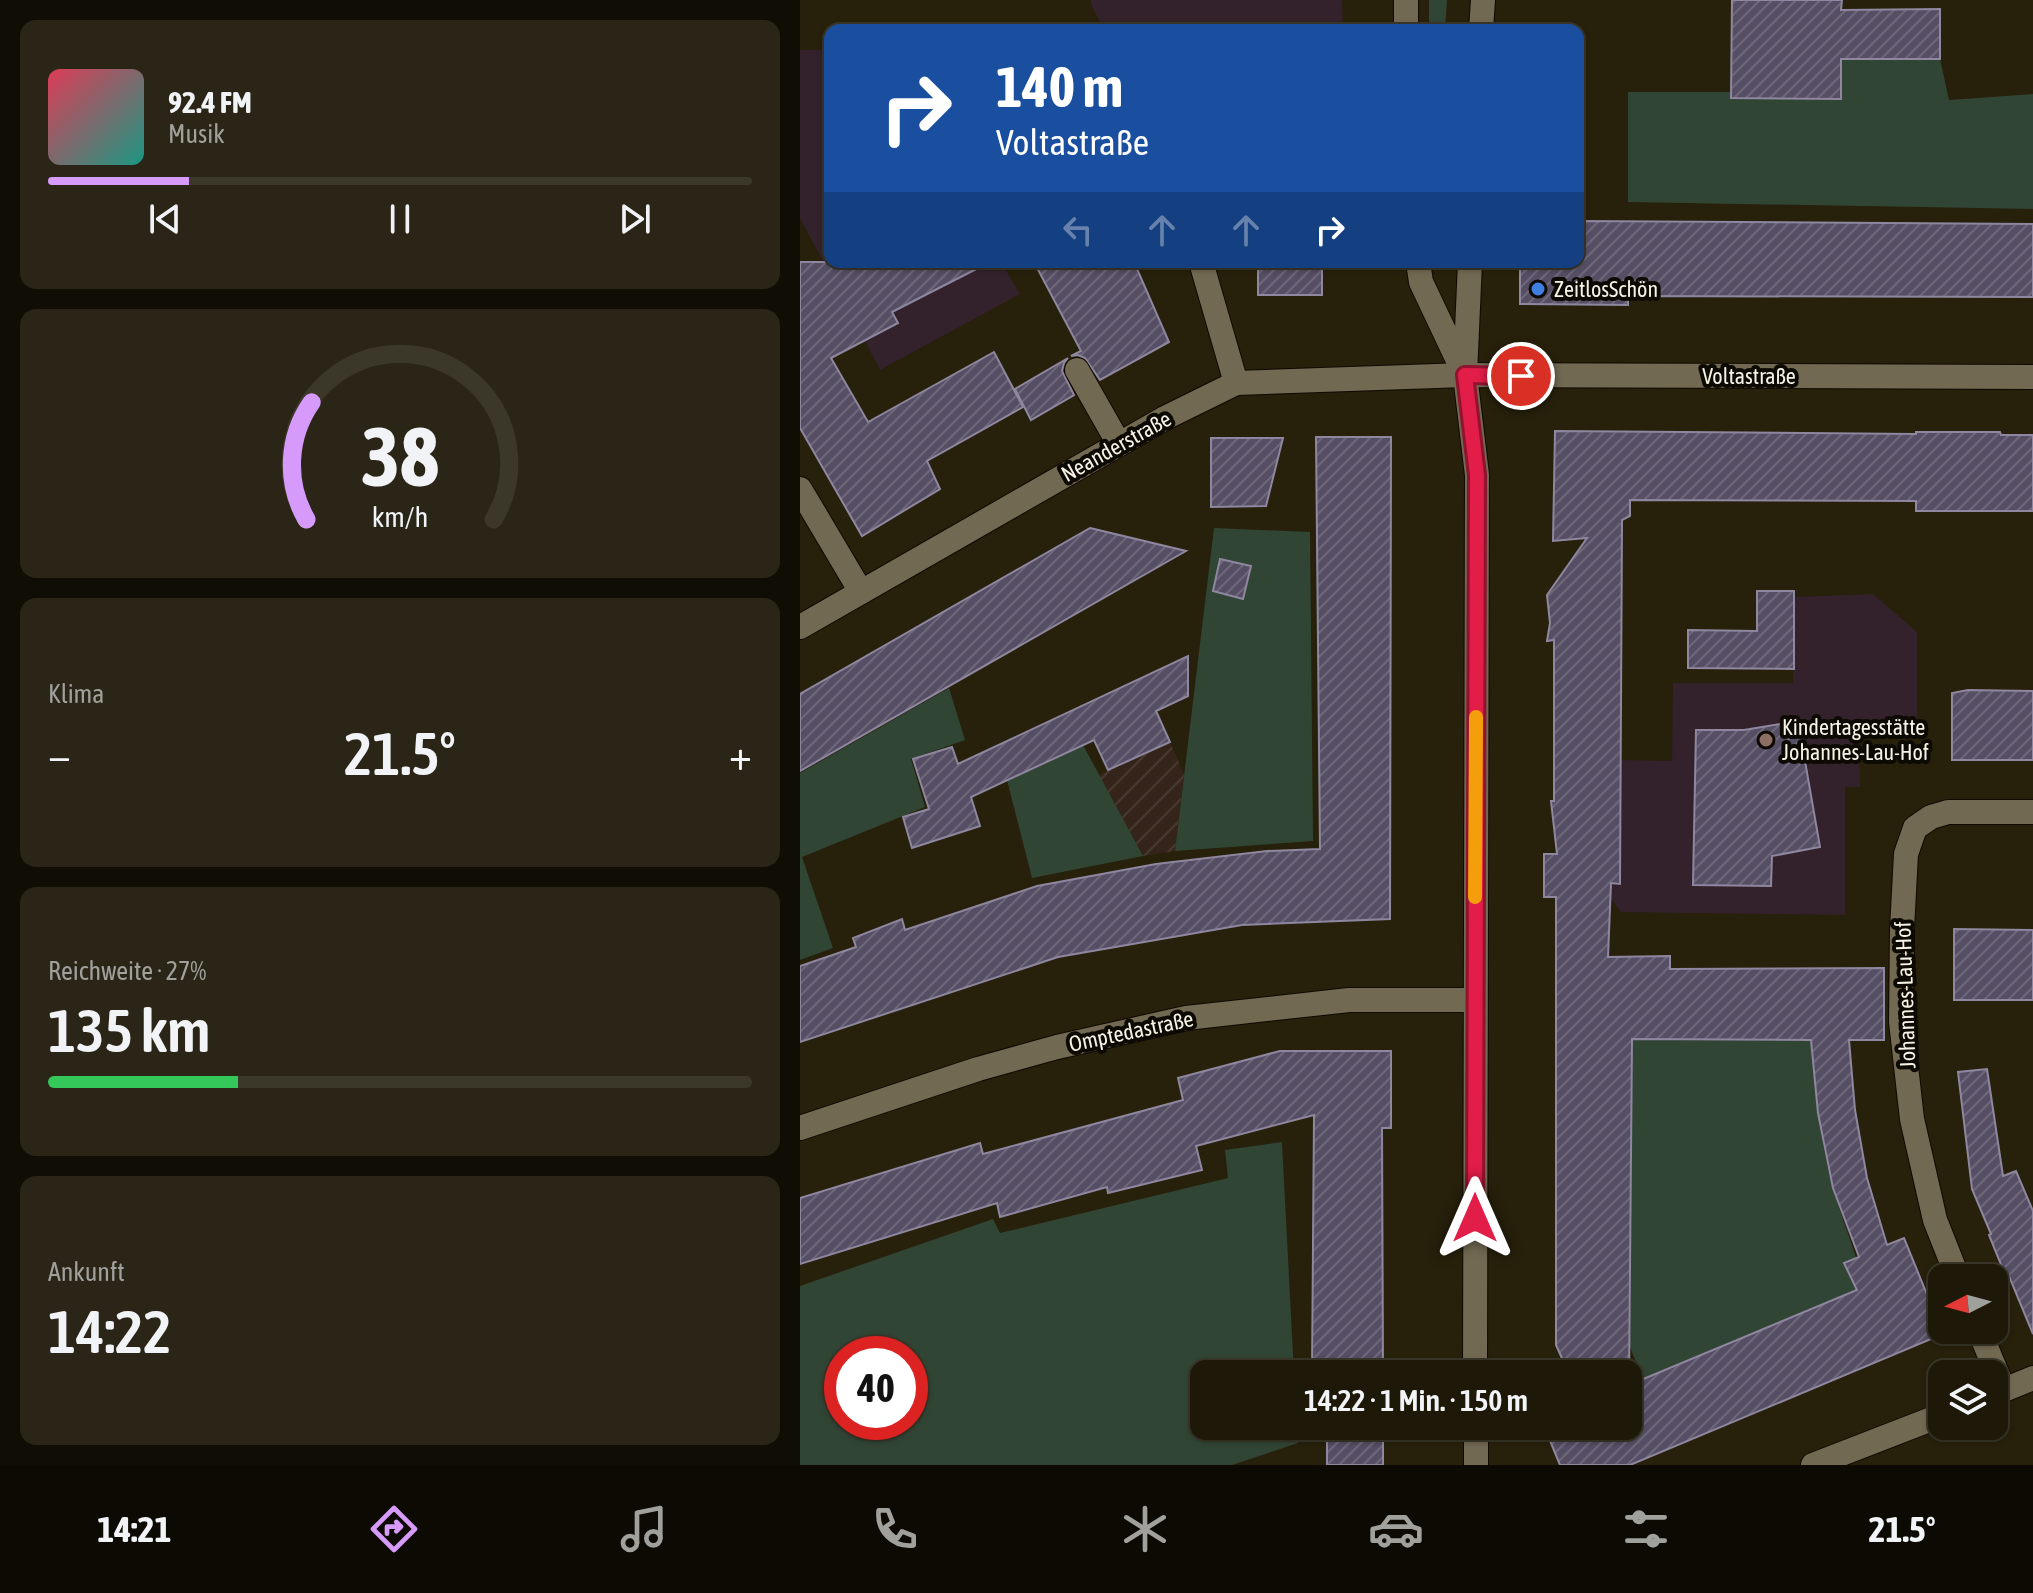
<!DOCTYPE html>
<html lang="de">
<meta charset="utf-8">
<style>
:root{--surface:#1d1808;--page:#2a2516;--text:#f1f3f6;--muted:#a0a09c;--line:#3b3729;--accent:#d69bfa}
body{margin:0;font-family:"Asap Condensed",sans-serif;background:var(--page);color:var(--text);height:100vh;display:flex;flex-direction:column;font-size:30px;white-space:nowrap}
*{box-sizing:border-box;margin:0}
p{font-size:26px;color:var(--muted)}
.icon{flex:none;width:44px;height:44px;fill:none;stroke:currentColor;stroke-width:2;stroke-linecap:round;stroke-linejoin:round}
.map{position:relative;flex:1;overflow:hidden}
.sheet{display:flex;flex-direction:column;gap:20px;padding:20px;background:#100d04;width:800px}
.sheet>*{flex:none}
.hud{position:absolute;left:24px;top:24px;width:760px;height:244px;border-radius:16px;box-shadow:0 2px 6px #0004,0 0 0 2px var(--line);background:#1a4fa0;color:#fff;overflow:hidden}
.needle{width:52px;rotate:264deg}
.controls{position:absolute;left:1128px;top:1264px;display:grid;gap:16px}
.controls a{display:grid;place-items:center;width:80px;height:80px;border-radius:16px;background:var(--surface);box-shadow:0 2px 6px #0004,0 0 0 2px var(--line);font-size:40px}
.speed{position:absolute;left:24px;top:1336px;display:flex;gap:16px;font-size:40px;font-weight:700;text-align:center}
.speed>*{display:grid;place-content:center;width:104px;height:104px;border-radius:50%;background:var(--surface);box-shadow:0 2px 6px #0004,0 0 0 2px var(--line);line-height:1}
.speed .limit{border:12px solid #d22;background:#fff;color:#111}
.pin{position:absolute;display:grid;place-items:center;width:68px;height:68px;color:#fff;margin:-34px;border:4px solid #fff;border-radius:50%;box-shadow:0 2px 8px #0007}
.me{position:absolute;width:88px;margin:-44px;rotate:0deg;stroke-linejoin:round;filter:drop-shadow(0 0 6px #0008)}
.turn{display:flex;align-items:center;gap:28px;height:168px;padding:0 40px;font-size:36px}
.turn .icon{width:104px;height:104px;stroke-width:2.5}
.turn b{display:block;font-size:56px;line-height:68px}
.lanes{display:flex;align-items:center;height:76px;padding:0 40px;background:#0003;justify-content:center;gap:40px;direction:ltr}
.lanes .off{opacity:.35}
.big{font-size:60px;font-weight:600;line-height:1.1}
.sheet .tile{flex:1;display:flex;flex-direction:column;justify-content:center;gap:12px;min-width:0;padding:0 28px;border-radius:16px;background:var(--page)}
.sheet .dial{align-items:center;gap:0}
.dial svg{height:208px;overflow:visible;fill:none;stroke:var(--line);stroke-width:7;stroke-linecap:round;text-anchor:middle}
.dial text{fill:var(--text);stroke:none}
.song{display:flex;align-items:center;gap:24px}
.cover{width:96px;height:96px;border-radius:12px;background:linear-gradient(135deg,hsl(350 70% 55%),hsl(170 70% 35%))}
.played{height:8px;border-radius:4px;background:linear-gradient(90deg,var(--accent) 20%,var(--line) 20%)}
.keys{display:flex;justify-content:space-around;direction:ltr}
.heat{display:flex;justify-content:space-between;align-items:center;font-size:44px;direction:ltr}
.charge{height:12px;border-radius:6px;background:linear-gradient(90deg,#34c759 27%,var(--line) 0)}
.trip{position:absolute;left:390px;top:1360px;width:452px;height:80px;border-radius:16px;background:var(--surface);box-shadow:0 2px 6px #0004,0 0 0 2px var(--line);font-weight:600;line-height:80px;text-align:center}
.dock{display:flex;height:128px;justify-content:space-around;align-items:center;background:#0c0a03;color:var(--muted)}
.dock .icon{width:56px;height:56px}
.dock .current{color:var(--accent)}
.dock b{font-size:36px;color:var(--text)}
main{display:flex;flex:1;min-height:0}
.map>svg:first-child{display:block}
</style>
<main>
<section class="sheet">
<div class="tile">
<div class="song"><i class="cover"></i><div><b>92.4 FM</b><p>Musik</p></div></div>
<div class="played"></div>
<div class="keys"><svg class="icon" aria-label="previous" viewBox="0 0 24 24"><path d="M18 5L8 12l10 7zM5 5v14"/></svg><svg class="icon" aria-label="pause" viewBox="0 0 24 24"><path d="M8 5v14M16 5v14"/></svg><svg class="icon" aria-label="next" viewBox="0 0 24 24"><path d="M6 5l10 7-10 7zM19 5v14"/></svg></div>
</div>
<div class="tile dial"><svg viewBox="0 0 100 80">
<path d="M14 69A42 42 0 1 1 86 69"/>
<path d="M14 69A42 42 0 0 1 16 24" stroke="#d69bfa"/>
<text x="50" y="56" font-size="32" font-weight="700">38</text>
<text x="50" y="72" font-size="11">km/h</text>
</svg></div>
<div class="tile"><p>Klima</p>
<div class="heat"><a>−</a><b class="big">21.5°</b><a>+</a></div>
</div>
<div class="tile"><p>Reichweite · 27%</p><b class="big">135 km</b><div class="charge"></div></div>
<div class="tile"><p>Ankunft</p><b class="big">14:22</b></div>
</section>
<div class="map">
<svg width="1233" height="1465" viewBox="0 0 1233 1465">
<defs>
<pattern id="industrial-furrows" width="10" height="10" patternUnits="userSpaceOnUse" patternTransform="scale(2)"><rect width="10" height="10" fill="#34241a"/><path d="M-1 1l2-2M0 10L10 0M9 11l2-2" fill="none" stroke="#483a30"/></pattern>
<pattern id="building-hatch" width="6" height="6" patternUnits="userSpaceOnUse" patternTransform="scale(2)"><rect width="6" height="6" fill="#554e64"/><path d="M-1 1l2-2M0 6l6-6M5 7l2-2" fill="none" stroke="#6e687a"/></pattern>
</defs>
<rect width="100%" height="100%" fill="#27200b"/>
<path fill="url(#industrial-furrows)" d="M370,742l14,32 -9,77 -32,5 -45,-81z"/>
<g fill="#33222b">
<path d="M291,0h251l1,30h-239l-13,-26z"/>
<path d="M0,50h30v212h171l19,32 -140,76 -80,-152z"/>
<path d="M1073,594l44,38v87l-59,1 2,67h-15v128l-224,-3 -11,-15 1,-14h9l1,-123 51,1 1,-78h120l1,-86z"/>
</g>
<g fill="#314535" fill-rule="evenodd">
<path d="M629,0h18l-2,30h-16z"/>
<path d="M1041,59h99l9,41 84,-6v115l-405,-7v-110h103l1,6 108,1z"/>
<path d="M414,528l96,4 3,309 -138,10z"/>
<path d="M149,688l16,52 -54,19 14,48 -123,50 31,91 -33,12v-187z"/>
<path d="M283,745l60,111 -111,22 -25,-98z"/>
<path d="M832,1039l179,1c5,49 8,99 22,147 6,24 16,47 23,71l-11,5 12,27 -214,89 -13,-32z"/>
<path d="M482,1142l12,232h-90v52h93l1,17 -66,22h-432v-179l193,-67 7,14 228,-55 -3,-28zM42,1354h68v68h-68z"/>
</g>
<g fill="url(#building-hatch)" stroke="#8e879f" stroke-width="2" fill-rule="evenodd">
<path d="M932,0h110l-1,10 99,-1v50h-99v40l-110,-1z"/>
<path d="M778,221l455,3v73l-405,-1v9l-108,-1v-42h58z"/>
<path d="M0,262h190l-98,50 6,11 -67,35 37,64 126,-70 29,55 -96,54 13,28 -78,47 -62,-108z"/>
<path d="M234,262h100l35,80 -69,38 -15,-22 -7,-3 -7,1 10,-5z"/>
<rect x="458" y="262" width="64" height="33"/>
<path d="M268,358l-4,5 -2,8 12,24 -43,25 -16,-31z"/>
<path d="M755,431l361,3v-2h84l1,3h32v76h-117v-10l-286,-1v16l-8,4 -2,364 -9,-1 -3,74 62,-1v13l214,-1v72h-35l6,70 12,68 20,67 17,-7 39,96 -313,131h-70l-16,-39h84v-52h-59l-13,-29v-448h-12v-43h13l-6,-53h3v-161l-7,1 3,-18 -3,-28 40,-57 -34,3zM832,1039l179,1 7,73 15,75 26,69 -15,6 13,27 -228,95z"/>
<path d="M516,437h75l-1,482 -148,6 -184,32 -258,85v-76l56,-19 -3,-9 49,-19 3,11 132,-44 119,-22 111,-13 53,-2z"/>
<path d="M411,438h72l-17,68 -55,1z"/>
<path d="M290,528l96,23 -386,220v-77z"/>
<path d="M420,559l31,7 -8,33 -30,-8z"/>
<path d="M957,591h37v78l-106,-1v-38l69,1z"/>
<path d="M388,656v40l-32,15 14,31 -62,28 -14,-30 -123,57 9,29 -68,22 -9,-31 26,-8 -16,-50 39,-12 6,17z"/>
<path d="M1168,690l65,1v69h-81v-67z"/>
<path d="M998,721l22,126 -48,9 -1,30 -78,-1 3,-155h48z"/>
<path d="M1154,929l79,1v70h-79z"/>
<path d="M480,1051h111v77h-9l1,246h-71l2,-259 -118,31 6,24 -94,23 -1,-6 -107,30 -3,-14 -197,61v-66l180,-55 3,11 200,-54 -5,-22z"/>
<path d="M1187,1069l16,107 13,-5 17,40v123l-24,-58 -3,1 -17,-42 2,-1 -19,-45 -14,-117z"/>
<path d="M512,1426h71v39h-56v-31h-15z"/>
</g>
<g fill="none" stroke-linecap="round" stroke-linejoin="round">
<g stroke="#100900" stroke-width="26">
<g id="minor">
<path d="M606,30v-30"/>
<path d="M681,30l2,-30"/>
<path d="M401,262l35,121"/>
<path d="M618,262l3,20 43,91"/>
<path d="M670,262l-5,113 12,100 -2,899"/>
<path d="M277,370l42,74"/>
<path d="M0,489l61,103"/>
<path d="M0,627l365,-209 71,-35 229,-8 568,2"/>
<path d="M0,1128l178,-59 79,-22 129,-29 163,-18h126"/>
<path d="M1158,1278l-23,-58 -23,-101 -11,-97 1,-93 4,-75 9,-26 16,-11 17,-5h85"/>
<path d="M1179,1330l25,60"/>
<path d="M1194,1394l39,-16"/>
<path d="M676,1426v39"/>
<path d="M1013,1465l129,-50"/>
</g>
</g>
<use href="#minor" stroke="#716952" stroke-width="24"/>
</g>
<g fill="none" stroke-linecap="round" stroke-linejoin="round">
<g stroke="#92132f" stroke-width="20">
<path id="route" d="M675,1218l2,-743 -12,-100 56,1"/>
</g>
<use href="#route" stroke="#e11d48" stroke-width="14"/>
<path stroke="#f59e0b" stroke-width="14" d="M675,897l1,-180"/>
</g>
<circle fill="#3f7fe0" stroke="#0d0a03" stroke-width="3" cx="738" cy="289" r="8"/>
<circle fill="#8d6e63" stroke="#0d0a03" stroke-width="3" cx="966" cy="740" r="8"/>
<g text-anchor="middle" stroke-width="8" stroke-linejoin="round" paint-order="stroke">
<g font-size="22" fill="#f6f2e5" stroke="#0d0a03" text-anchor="start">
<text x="754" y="297">ZeitlosSchön</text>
<text x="982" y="735">Kindertagesstätte<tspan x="982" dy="25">Johannes-Lau-Hof</tspan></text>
</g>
<g font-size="22" fill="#f6f2e5" stroke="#0d0a03">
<text x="949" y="384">Voltastraße</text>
<text transform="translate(316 446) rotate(-29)" y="8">Neanderstraße</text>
<text transform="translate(1105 995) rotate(-92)" y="8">Johannes-Lau-Hof</text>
<text transform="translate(331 1031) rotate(-12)" y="8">Omptedastraße</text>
</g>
</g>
</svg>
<div class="controls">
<a><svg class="needle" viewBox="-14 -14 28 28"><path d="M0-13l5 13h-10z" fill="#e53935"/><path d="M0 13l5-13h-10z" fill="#a0a09c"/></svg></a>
<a><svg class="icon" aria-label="layers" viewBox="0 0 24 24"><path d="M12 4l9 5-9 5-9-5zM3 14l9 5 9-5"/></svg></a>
</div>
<div class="speed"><div class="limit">40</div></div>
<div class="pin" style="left:721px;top:376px;background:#d93025"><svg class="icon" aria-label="arrive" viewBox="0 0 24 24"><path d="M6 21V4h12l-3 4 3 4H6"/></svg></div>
<svg class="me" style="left:675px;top:1218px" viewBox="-20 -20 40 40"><path d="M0-17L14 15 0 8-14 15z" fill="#e11d48" stroke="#fff" stroke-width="4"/></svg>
<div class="trip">14:22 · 1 Min. · 150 m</div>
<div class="hud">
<div class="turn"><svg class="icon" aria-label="right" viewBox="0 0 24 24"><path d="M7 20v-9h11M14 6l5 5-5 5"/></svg><div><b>140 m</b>Voltastraße</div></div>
<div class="lanes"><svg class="icon off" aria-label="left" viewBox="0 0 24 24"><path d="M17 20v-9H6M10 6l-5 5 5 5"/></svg><svg class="icon off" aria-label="ahead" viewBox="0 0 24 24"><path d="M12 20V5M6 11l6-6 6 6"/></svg><svg class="icon off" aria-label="ahead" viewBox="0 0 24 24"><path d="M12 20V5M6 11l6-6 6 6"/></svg><svg class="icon" aria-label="right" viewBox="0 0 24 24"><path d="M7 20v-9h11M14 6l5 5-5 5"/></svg></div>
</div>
</div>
</main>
<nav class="dock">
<b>14:21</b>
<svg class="icon current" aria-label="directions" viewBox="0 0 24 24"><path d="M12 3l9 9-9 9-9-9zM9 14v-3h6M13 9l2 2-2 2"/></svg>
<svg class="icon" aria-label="music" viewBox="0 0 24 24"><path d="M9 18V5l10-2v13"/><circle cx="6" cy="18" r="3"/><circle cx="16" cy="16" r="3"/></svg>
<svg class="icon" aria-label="phone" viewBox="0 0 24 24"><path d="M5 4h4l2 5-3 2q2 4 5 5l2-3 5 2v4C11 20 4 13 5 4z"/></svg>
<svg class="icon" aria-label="climate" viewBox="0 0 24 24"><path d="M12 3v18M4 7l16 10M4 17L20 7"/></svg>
<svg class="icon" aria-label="car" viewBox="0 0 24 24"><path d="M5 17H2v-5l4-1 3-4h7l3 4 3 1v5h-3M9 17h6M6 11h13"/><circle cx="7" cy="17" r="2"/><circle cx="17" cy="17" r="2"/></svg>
<svg class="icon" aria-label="filters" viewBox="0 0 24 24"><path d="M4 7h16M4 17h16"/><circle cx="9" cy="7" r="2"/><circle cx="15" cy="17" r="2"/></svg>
<b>21.5°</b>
</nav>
